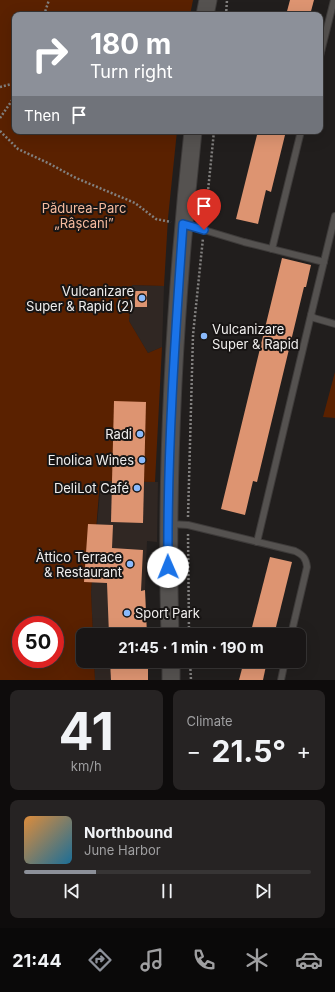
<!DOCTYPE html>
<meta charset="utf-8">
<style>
:root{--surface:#191616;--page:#262323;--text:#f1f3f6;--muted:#9f9fa1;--line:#373535;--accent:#8c9099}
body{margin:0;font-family:Inter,sans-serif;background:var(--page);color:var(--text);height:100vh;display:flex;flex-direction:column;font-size:15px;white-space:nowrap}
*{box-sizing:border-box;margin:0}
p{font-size:13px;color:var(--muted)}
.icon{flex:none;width:22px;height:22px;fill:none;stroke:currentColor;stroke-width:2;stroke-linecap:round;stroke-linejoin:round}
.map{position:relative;height:680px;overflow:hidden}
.sheet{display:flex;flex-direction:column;gap:10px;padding:10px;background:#0e0c0c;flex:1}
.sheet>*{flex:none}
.guide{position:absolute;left:12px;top:12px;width:311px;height:122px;border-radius:8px;box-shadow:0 4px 16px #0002,0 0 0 1px var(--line);background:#8c9099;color:#fff;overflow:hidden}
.speed{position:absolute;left:12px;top:616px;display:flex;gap:8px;font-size:20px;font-weight:700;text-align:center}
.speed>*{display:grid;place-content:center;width:52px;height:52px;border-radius:50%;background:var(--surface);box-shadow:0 4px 16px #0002,0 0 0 1px var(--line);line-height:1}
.speed .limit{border:6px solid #d22;background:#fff;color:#111}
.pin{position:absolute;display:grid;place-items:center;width:34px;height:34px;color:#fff;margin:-41px -17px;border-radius:50% 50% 50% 0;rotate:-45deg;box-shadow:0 0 4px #0007}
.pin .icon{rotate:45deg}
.me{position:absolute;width:44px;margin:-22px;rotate:359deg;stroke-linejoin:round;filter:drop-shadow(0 0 3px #0008)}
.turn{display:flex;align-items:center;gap:14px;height:84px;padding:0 12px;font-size:18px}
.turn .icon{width:52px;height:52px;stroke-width:2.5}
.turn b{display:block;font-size:28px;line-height:34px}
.then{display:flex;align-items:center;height:38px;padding:0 12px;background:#0003;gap:8px;font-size:15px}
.big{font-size:30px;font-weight:700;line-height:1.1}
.sheet .card{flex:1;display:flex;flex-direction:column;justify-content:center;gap:6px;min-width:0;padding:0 14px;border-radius:8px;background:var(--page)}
.sheet .dial{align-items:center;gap:0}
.dial b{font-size:52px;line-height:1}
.song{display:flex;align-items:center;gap:12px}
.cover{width:48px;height:48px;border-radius:6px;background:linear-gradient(135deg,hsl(30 70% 55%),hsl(200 70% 35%))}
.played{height:4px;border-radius:2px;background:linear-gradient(90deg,var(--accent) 25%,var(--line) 25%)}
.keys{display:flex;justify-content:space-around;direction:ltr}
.heat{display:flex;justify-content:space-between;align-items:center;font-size:22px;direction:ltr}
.sheet .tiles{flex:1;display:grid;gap:10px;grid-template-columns:1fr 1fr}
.card:last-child{grid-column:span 2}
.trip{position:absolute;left:76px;top:628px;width:230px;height:40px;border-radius:8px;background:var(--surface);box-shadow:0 4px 16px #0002,0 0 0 1px var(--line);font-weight:700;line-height:40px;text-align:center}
.menu{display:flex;height:64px;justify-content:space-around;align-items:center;background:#0a0909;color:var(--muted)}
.menu .icon{width:28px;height:28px}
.menu .selected{color:var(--accent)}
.menu b{font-size:18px;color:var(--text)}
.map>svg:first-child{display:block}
</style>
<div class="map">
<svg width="335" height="680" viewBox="0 0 335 680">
<rect width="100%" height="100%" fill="#211e1d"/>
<g fill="#302723">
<path d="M132,285l32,1 -2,61 -14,6 -19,-32z"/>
<path d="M101,481l57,1 -1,60 -10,-1 -2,49 2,45h-54l-2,-43z"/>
<path d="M94,661h54v19h-53z"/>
</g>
<g fill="#5a2100" fill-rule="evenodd">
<path d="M0,0h193l-3,15h-175v116h162l-9,87 -4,68 -32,-1 -3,36 19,32 14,-6 -7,135 -55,-1 -9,111 2,43h-10v26h11l1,19h-95zM21,625h34v34h-34z"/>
<path d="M335,372v46l-12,-1z"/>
</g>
<g fill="#dd9471">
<path d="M290,0h24l-4,15h-24z"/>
<path d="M258,131h28l-15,61 -5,-2 -8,34 -22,-5z"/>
<path d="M282,258l29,7 -5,22h-2l-47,195 -4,-1 -8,34 -24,-6z"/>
<rect x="135" y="291" width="12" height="16"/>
<path d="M114,401l32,1 -3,121 -32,-1z"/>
<path d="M88,524l25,1 -1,23 31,2 -2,41 4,-1 2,45h-38l-2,-52 -23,-1z"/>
<path d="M270,557l22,5 -18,73h-24z"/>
<path d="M110,661h38v19h-37z"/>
<path d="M244,661h23l-4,19h-24z"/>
</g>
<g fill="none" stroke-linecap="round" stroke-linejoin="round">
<g stroke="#3e3b3a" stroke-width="8">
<g id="lane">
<path d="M320,56l14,-56"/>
<path d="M335,216l-24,99 3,3 21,6"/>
<path d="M184,224l60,18 80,20"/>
<path d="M272,249l29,-118"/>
<path d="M171,524l17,1 107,26c8,4 11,7 12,16l-16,68"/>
<path d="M257,542l54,-227"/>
<path d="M281,680l4,-19"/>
</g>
</g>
<g stroke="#3e3b3a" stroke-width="19">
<g id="secondary">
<path d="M205,15l3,-15"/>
<path d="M170,635c-5,-169 5,-336 23,-504"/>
<path d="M171,661v19"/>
</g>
</g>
<g stroke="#82807f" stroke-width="2.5" stroke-dasharray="2 2" stroke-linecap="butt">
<path d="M44,15l5,-15"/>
<path d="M226,15l1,-15"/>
<path d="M0,87l15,-4"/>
<path d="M0,118l15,-22"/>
<path d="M0,131l18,18 30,14 28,15 59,25 21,16 15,3"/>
<path d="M205,221l9,-90"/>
<path d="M188,517l5,-182 10,-97"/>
<path d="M188,534l1,101"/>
<path d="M190,661l1,19"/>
</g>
<use href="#lane" stroke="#555250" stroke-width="6"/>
<use href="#secondary" stroke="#555250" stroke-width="17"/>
</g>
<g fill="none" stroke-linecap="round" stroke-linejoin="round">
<g stroke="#114b97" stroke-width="10">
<path id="route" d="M168,567c-1,-114 7,-229 15,-343l21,6"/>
</g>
<use href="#route" stroke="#1a73e8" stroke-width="7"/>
</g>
<g fill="#8abafc" stroke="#181514" stroke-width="1.5">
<circle cx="142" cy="298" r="4"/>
<circle cx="204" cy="336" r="4"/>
<circle cx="140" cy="434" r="4"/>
<circle cx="142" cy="460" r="4"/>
<circle cx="137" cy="488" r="4"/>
<circle cx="130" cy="564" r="4"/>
<circle cx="127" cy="613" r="4"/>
</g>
<g text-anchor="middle" stroke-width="4" stroke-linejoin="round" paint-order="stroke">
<g font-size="13" fill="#f6bb9f" stroke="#181514">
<text x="84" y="213">Pădurea-Parc<tspan x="84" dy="15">„Râșcani”</tspan></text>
</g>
<g font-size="13" fill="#f1efee" stroke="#181514" text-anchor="end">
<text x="134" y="296">Vulcanizare<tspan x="134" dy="15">Super &amp; Rapid (2)</tspan></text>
<text x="212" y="334" text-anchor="start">Vulcanizare<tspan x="212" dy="15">Super &amp; Rapid</tspan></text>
<text x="132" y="439">Radi</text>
<text x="134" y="465">Enolica Wines</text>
<text x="129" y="493">DeliLot Café</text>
<text x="122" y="562">Àttico Terrace<tspan x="122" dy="15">&amp; Restaurant</tspan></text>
<text x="135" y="618" text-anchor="start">Sport Park</text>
</g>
</g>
</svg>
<div class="speed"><div class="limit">50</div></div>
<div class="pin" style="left:204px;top:230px;background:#d93025"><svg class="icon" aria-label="arrive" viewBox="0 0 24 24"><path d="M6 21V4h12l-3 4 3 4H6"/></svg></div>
<svg class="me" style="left:168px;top:567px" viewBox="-20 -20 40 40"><circle r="19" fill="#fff"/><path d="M0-13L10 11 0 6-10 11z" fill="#1a73e8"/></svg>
<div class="trip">21:45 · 1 min · 190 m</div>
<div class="guide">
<div class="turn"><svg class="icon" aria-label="right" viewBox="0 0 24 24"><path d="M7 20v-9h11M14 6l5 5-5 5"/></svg><div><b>180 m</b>Turn right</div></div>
<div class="then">Then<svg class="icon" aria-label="arrive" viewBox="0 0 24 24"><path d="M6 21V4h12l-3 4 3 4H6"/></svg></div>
</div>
</div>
<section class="sheet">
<div class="tiles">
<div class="card dial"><b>41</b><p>km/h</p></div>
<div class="card"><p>Climate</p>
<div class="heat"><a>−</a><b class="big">21.5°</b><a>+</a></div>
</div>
<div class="card">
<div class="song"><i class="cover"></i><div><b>Northbound</b><p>June Harbor</p></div></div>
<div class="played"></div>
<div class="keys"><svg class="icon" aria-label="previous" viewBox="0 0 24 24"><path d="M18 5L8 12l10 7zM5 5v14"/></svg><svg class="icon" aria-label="pause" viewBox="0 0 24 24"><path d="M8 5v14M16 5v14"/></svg><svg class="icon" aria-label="next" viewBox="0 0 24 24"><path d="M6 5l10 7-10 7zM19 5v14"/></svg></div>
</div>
</div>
</section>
<nav class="menu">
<b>21:44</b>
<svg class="icon selected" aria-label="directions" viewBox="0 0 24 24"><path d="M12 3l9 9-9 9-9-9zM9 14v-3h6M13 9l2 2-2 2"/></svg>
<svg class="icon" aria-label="music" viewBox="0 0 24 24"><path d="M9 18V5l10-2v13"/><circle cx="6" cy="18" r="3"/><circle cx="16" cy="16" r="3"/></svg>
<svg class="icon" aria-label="phone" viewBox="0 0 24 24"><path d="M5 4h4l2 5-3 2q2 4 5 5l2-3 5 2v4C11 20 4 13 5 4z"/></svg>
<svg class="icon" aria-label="climate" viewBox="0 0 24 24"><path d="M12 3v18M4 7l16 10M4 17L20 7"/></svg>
<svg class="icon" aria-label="car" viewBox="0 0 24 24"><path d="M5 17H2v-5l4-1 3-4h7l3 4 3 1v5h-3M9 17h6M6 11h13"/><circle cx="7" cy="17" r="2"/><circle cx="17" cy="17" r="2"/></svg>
</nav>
